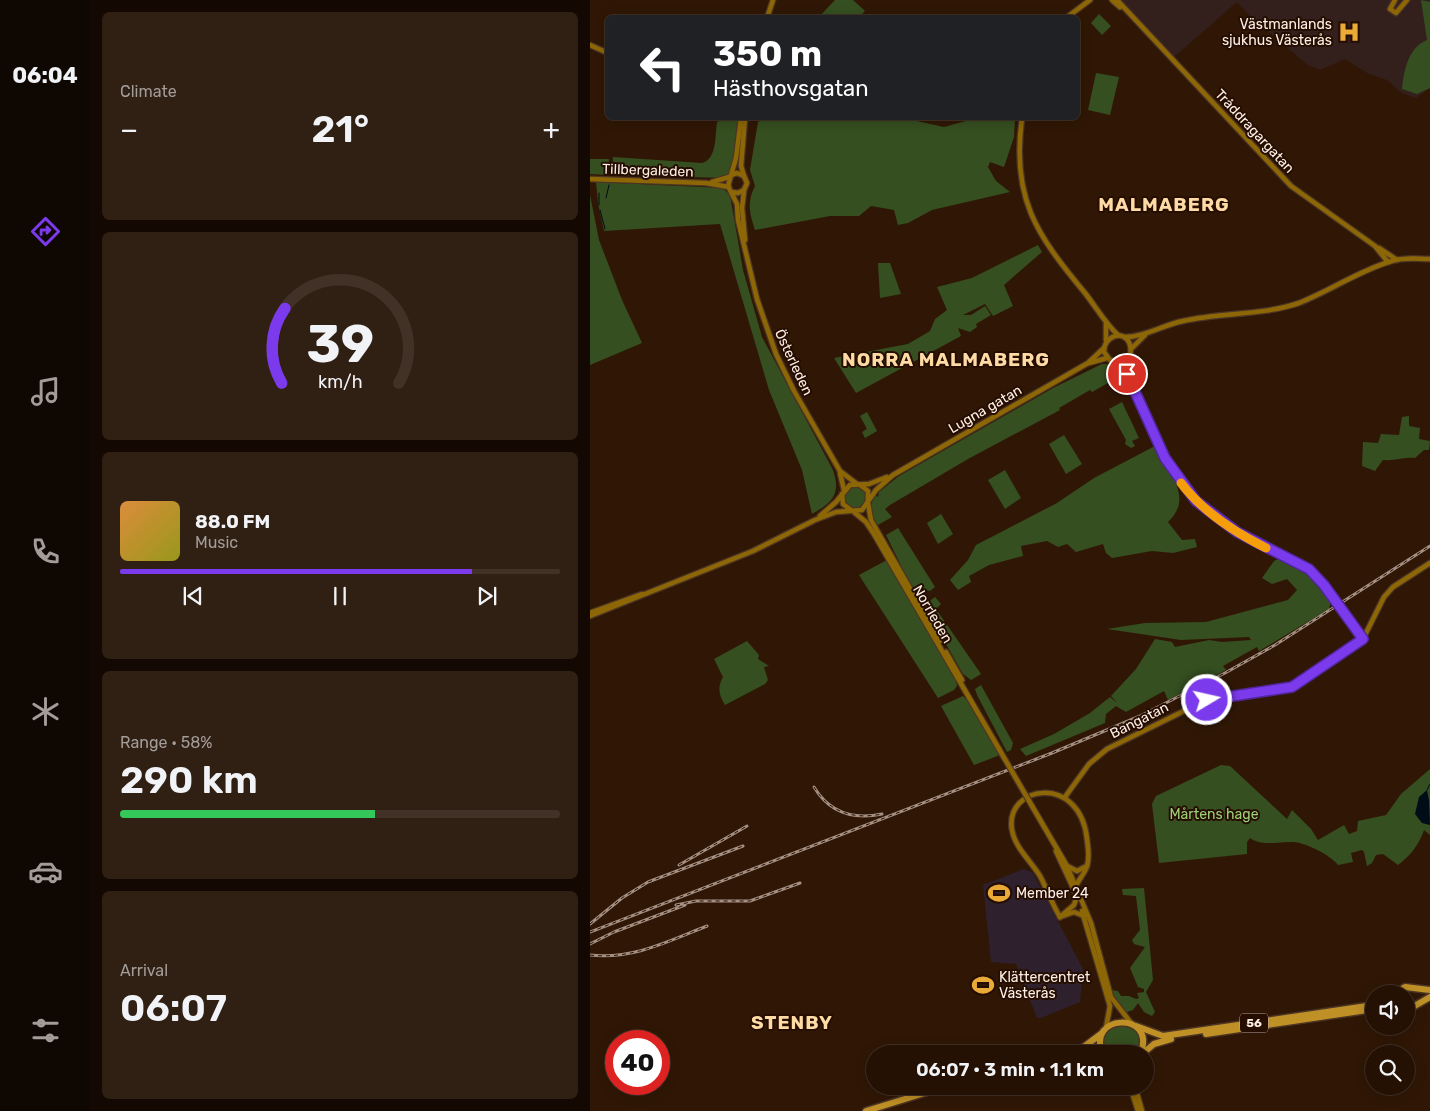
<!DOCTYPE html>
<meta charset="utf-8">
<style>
:root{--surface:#241104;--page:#301f13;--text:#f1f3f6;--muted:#a39d9a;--line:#413126;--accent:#7c3aed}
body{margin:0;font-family:Rubik,sans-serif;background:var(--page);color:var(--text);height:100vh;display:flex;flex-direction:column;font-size:19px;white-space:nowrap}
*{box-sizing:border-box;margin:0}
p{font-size:16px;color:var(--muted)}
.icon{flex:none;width:28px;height:28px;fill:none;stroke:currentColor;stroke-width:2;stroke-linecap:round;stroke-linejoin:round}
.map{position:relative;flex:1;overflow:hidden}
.details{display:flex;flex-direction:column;gap:12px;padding:12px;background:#140902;width:500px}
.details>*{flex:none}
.hud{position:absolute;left:15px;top:15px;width:475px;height:105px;border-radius:8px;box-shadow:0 2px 12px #0003,0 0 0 1px var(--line);background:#202124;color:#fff;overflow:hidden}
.controls{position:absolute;left:775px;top:985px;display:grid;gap:10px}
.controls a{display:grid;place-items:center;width:50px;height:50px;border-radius:50%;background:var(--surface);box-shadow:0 2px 12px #0003,0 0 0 1px var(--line);font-size:25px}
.speed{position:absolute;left:15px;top:1030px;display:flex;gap:10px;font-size:25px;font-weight:700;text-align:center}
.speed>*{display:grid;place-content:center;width:65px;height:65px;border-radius:50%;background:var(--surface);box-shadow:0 2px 12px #0003,0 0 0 1px var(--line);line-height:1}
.speed .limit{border:8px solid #d22;background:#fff;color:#111}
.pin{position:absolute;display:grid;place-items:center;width:42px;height:42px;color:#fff;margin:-21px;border:2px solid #fff;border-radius:50%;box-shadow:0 1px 5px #0007}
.me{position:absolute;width:55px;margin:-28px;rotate:81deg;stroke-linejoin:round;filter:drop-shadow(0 0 4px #0008)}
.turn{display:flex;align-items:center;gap:18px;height:105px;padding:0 25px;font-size:22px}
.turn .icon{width:65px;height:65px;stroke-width:2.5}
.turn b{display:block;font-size:35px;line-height:42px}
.big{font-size:38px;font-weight:600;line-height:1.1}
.details .tile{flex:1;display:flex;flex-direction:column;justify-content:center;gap:8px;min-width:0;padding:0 18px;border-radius:8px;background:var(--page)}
.details .dial{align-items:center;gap:0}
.dial svg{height:130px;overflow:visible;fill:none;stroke:var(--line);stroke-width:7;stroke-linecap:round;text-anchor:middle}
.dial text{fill:var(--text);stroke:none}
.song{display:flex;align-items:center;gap:15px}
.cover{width:60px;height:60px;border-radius:8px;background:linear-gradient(135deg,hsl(30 70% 55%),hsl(60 70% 35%))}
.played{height:5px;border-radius:2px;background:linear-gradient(90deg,var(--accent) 80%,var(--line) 80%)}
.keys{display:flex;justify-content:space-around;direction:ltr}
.heat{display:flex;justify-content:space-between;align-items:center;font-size:28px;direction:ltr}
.charge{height:8px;border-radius:4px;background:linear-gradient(90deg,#34c759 58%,var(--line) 0)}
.trip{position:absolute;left:276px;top:1045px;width:288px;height:50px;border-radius:25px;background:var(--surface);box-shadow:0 2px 12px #0003,0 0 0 1px var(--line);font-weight:600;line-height:50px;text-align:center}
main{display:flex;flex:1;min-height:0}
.tab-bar{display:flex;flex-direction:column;width:90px;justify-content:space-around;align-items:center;background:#0e0702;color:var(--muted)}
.tab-bar .icon{width:35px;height:35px}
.tab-bar .current{color:var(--accent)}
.tab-bar b{font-size:22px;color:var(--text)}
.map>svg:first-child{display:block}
</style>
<main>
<nav class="tab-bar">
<b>06:04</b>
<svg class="icon current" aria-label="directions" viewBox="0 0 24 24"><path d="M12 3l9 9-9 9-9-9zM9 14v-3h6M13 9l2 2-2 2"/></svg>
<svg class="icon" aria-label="music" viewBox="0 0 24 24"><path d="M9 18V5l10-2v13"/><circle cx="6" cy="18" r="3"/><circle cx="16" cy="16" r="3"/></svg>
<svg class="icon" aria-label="phone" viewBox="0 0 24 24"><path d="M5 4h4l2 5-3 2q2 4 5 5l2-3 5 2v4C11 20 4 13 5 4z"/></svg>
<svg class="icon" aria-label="climate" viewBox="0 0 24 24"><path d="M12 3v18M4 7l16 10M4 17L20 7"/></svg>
<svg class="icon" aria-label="car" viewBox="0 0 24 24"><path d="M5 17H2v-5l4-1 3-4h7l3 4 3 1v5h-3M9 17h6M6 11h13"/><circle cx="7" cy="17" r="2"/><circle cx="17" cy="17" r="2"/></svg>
<svg class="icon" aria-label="filters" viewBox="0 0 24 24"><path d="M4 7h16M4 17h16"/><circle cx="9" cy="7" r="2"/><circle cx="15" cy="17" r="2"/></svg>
</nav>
<section class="details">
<div class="tile"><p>Climate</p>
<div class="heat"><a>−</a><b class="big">21°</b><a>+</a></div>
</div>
<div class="tile dial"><svg viewBox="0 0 100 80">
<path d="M14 69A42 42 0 1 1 86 69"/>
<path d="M14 69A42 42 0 0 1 16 23" stroke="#7c3aed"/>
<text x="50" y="56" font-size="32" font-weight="700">39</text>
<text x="50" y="72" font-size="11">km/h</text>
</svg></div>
<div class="tile">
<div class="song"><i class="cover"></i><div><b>88.0 FM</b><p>Music</p></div></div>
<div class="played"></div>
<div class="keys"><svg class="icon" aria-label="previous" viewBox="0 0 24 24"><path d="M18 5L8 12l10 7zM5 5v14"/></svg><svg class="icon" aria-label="pause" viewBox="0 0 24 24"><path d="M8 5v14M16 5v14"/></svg><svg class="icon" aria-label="next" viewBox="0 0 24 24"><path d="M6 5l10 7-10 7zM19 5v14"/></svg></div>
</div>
<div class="tile"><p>Range · 58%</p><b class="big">290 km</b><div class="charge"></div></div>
<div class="tile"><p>Arrival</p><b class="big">06:07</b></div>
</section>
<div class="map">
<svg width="840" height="1111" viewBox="0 0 840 1111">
<rect width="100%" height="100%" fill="#301705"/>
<path fill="#2e202c" d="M434,869l9,4 50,96 -3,33 -39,16h-4l-21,-54 -25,-2 -8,-77z"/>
<path fill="#33201d" d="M530,0h310v88l-14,10 -14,-5 -15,-13 -18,-6 -24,-15 -25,11 -12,-5 -60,-51 -11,-12 -63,55z"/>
<g fill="#354f20">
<path d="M245,0h18l12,11 -6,6h-40z"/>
<path d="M831,0l9,2v86l-13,6 -15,-5c2,-19 6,-41 25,-49z"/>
<path d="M509,14l12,12 -9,9 -11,-12z"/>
<path d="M506,73l23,4 -9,38 -22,-5z"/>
<path d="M136,118h12l-5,50 -6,10 -115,-3 1,-18 89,6c15,-4 13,-27 15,-41z"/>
<path d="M175,118h138l41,9 33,-9h38l-1,19 -10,30 -14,-5 -2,5 8,14 14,11 -78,18 -24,13 -10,2 -4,-15 -23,-4 -12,10h-29l-75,14c-6,-18 -8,-28 0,-44l-5,-16 8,-48z"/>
<path d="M0,159h19l-1,16 -18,-1z"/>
<path d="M6,182l127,6 7,7 13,75 19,67 71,133c8,24 0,32 -21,44l-10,-44 -33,-80 -49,-166 -116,7 -6,-28z"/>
<path d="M0,195l9,45 23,60 20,43 -52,22z"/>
<path d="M448,245l4,7 -38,33 9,21 -20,10 -8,-12 -22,11h8l14,-9 6,9 -15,9 1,3 -7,5 -12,-4 3,8 -105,57 -22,-35 74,-14 22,-13 5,-12 12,-9 -10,-23 35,-9z"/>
<path d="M288,263h12l11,31 -21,4z"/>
<path d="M512,364c11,-1 25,6 24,18l-8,4 -3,-7 -23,13 -2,-2 -31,18 1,2 -92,49 -78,46 -5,4 7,8 -14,8c-11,-7 -8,-21 -3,-30l3,2 1,-5 20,-16 154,-88z"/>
<path d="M532,402l17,36 -7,3 3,5 -4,2 -6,-4 1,-4 -17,-31z"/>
<path d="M277,412l10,19 -12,7 -3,-6 5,-3 -7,-13z"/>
<path d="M819,416v10l11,2 -1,11 11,2 -1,9h-5l-9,8c-11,-1 -20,3 -32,2l-8,11 -13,-5 1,-24 15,1 3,-9 18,1 3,-18z"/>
<path d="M474,435l18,29 -16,10 -17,-30z"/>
<path d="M565,446c12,24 40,51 13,76l14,18 13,-1 2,8 -24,6 -21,-2 -40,7 -6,-5 -3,-9 -27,8 -9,-8 -9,3 -11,-6 -26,5 2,10 -34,9 -20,11 2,6 -13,8 -8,-10 18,-20 8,-15 81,-42 37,-25z"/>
<path d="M415,470l16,28 -16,11 -17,-29z"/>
<circle cx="265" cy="498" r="12"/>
<path d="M351,514l12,20 -15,10 -11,-21z"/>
<path d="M308,528l37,59 -5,4 -19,-5 -25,-51z"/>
<path d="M690,558c25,12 35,20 51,43l-2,8 -70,42 -2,-4 -34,19 3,4 -58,30 -4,-9 -38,21 -10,-6 -10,8 -1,9 -79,33 -6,-7 34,-15 36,-21 20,-16 7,6 -6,-7 25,-27 19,-30 17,3 3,5 34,-7 13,2 29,-2 -2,-3 -68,3 -74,-11 38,-6 61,-1 82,-22 9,-10 -10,-11 -15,5 -10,-6 12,-17z"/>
<path d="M297,560l69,121 1,5 -3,4 -16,8 -79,-123z"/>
<path d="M345,597l6,7 -5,5 45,65 -10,6 -8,-6 -39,-69z"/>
<path d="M157,641l12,14 -1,4 11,7 -5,1 4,13 -3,4 -40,21c-6,-10 -8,-17 -2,-28l-9,-18z"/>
<path d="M391,685l32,58 -2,7 -4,2 -30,-57 -2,-6z"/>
<path d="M373,696l4,4 33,55 -26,10 -33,-59z"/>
<path d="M631,765l9,1 57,53 5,-9 19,19 7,11 26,-15 5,9 8,-3 1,-10 28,-6 15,-21 29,-25v66l-6,-5c-5,15 -14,26 -26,35l-15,-11 -7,1 -4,8 -5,3 -3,-14 -2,-2 -11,3 2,9 -15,3c-7,-10 -34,-23 -45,-23 -14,-1 -31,5 -43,-4l-3,4v12l-88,9 -7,-59 4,-8z"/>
<path d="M554,888l9,92 -7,12 9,20 -3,4 -8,-4 -6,-9 -5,7 -9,3 -8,-9 -5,-14 7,1 3,5h8l7,3 3,-1 -2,-5 7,-1v-3l-6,-2 -8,-19 15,-21 -11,-3 -2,-4 8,-10 -4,-34 -13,-1 -1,-6z"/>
<path d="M537,1024c12,9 14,13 12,28l-34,2c-9,-22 5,-26 22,-30z"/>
</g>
<path fill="#000c17" d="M837,790l2,10 1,25 -8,-2 -7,-9 4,-17z"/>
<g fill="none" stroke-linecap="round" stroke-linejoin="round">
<g stroke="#000c17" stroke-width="1">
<path d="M16,198l3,-13"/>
<path d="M9,205v-12"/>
<path d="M10,210l5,19"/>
<path d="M837,790l3,-6"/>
</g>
<g stroke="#4d3524" stroke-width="7">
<g id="secondary">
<path d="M522,0l8,7"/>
<path d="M527,0l174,186 84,60 13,16"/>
<path d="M805,0l-5,9 6,4 11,-13"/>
<path d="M177,18l6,-18"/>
<path d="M476,18l24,-18"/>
<path d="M0,45l18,8"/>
<path d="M432,118c-11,80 14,116 63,175 11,14 20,30 33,42"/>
<path d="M141,175l5,-17 5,-40"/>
<path d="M154,176l-3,-10 4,-48"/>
<path d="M0,179l116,4 23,4"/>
<path d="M122,182l17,-5"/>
<path d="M154,191l-2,17 3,32"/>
<path d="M142,192l6,1 6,-3 3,-7 -3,-7 -7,-3 -6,2 -3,11 9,18 1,16 19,79 19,55 18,37 46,80 17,13"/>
<path d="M789,248l18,12"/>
<path d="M516,323v17"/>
<path d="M535,337c20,0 38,-12 58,-16 38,-9 78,-5 116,-18 31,-12 61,-33 93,-42 12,-4 26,-2 38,-2"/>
<path d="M541,349l14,-14"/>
<path d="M523,362l14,12 38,84 31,43 41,31 72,37 15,16 39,54"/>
<path d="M499,363l18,-5"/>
<path d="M537,374c0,-9 6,-21 3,-29 -5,-17 -27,-9 -26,7l6,8 11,2 8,-6"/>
<path d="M250,473l4,17"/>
<path d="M270,485l8,6v10"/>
<path d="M252,494l1,10 8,6"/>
<path d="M278,503l3,17 69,121"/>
<path d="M264,512l12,10 8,12 125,215"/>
<path d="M230,516l16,-14 14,-17 19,-1 18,-7"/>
<path d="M0,613l52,-19"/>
<path d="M0,616l163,-65 62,-31 21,-8 26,-2 14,-20 17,-15 195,-112 16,-15"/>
<path d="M356,652l16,28"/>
<path d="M475,797l24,-33 18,-15 91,-45 18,-6 76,-11 71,-48 21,-42 9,-10 37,-24"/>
<path d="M442,806l35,60 24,57 20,74 20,26"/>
<path d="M466,851l20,43"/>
<path d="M477,866l10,5 10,-5"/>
<path d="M492,911l28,95 -4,22"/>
<path d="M470,917c-8,-13 -13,-28 -20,-41 -9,-15 -25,-28 -28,-46 -8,-45 68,-57 75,9 1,9 3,18 0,27 -2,7 -8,13 -11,20"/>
<path d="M470,917l14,-12 3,-9"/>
<path d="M470,917l14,-5 10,4"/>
<path d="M540,1086l8,25"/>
<path d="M545,1086l7,25"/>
</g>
</g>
<g stroke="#4d3524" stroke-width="9">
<g id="highway">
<path d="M804,994l11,-7 25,3"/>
<path d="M816,1011l24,-14"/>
<path d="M546,1026l27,10 211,-31"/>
<path d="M616,1034l168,-25"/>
<path d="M468,1054l23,-5 20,-15"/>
<path d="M513,1054c-18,-40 53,-43 38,-2"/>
<path d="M552,1054l12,-10 17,-5"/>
<path d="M276,1111l81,-25"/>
</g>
</g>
<use href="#secondary" stroke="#8d6706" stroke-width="4.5"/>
<use href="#highway" stroke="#bf9026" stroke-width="6"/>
<g stroke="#a49083" stroke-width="3">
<g id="rail">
<path d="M224,787c15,25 39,33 68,27"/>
<path d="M89,865l68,-39"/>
<path d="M86,905l20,-4h54l50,-18"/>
<path d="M0,924l32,-26 26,-16 95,-36"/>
<path d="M0,932l462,-179 88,-37 85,-43 50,-28 155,-99"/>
<path d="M0,944l24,-12 71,-27"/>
<path d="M0,955c42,5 79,-14 117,-29"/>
</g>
</g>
<use href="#rail" stroke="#250d00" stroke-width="1" stroke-dasharray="4" stroke-linecap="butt"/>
<g stroke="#4d3524" stroke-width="7" stroke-linecap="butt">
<path id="secondary-bridge" d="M409,749l33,57"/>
</g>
<use href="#secondary-bridge" stroke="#8d6706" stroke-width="4.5"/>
</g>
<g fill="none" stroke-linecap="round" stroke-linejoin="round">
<g stroke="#51269a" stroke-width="12">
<path id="route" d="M537,374l38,84 31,43 41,31 72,37 15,16 39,54 -71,48 -85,13"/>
</g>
<use href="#route" stroke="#7c3aed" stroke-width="9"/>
<path stroke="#f59e0b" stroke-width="9" d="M591,483c22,29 53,49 85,65"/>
</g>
<defs>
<g id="hospital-bare" transform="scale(1.725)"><path d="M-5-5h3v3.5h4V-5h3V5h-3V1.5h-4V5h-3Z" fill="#eaaa38" stroke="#250d00" stroke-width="2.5" paint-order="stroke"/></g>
<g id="stadium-bare" transform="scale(1.725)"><path d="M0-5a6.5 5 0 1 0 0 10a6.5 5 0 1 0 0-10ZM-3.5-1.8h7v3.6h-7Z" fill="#eaaa38" stroke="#250d00" stroke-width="2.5" paint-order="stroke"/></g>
</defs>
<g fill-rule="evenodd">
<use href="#hospital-bare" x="759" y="32"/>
<use href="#stadium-bare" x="409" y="893"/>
<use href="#stadium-bare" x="393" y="985"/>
</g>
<g text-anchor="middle" stroke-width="4" stroke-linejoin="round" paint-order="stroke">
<rect fill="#250d00" stroke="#bdaba1" stroke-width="1" x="650" y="1013.5" width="28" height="19" rx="4"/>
<g font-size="12" font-weight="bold" fill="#feefe6">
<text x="664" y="1027">56</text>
</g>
<g font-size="14" fill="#feefe6" stroke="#250d00" text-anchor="start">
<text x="742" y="29" text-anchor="end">Västmanlands<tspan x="742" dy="16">sjukhus Västerås</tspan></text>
<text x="426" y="898">Member 24</text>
<text x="409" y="982">Klättercentret<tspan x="409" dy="16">Västerås</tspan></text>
</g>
<g font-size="14" fill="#feefe6" stroke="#250d00">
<text transform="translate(665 131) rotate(47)" y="5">Tråddragargatan</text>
<text transform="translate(58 170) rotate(2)" y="5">Tillbergaleden</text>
<text transform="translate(204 362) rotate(65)" y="5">Österleden</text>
<text transform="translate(395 409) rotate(-30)" y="5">Lugna gatan</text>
<text transform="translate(343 614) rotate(60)" y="5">Norrleden</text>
<text transform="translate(549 720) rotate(-27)" y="5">Bangatan</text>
</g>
<g font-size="14" fill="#9cd076" stroke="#250d00">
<text x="624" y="819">Mårtens hage</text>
</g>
<g font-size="19" font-weight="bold" letter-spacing="1" fill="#fedaa4" stroke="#250d00">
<text x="574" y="211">MALMABERG</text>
<text x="356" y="366">NORRA MALMABERG</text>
<text x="202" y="1029">STENBY</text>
</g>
</g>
</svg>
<div class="controls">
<a><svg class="icon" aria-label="sound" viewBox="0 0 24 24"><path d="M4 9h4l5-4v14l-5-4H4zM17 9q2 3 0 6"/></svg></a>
<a><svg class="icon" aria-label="search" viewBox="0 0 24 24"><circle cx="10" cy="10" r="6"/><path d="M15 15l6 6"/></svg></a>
</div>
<div class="speed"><div class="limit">40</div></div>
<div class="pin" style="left:537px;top:374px;background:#d93025"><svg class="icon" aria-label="arrive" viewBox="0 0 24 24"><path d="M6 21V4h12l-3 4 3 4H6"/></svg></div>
<svg class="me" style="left:617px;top:700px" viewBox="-20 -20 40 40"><circle r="17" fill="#7c3aed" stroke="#fff" stroke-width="3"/><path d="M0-11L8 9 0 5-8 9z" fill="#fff"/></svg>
<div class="trip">06:07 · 3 min · 1.1 km</div>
<div class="hud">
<div class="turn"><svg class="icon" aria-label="left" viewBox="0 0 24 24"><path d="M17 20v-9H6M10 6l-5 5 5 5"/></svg><div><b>350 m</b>Hästhovsgatan</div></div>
</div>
</div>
</main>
